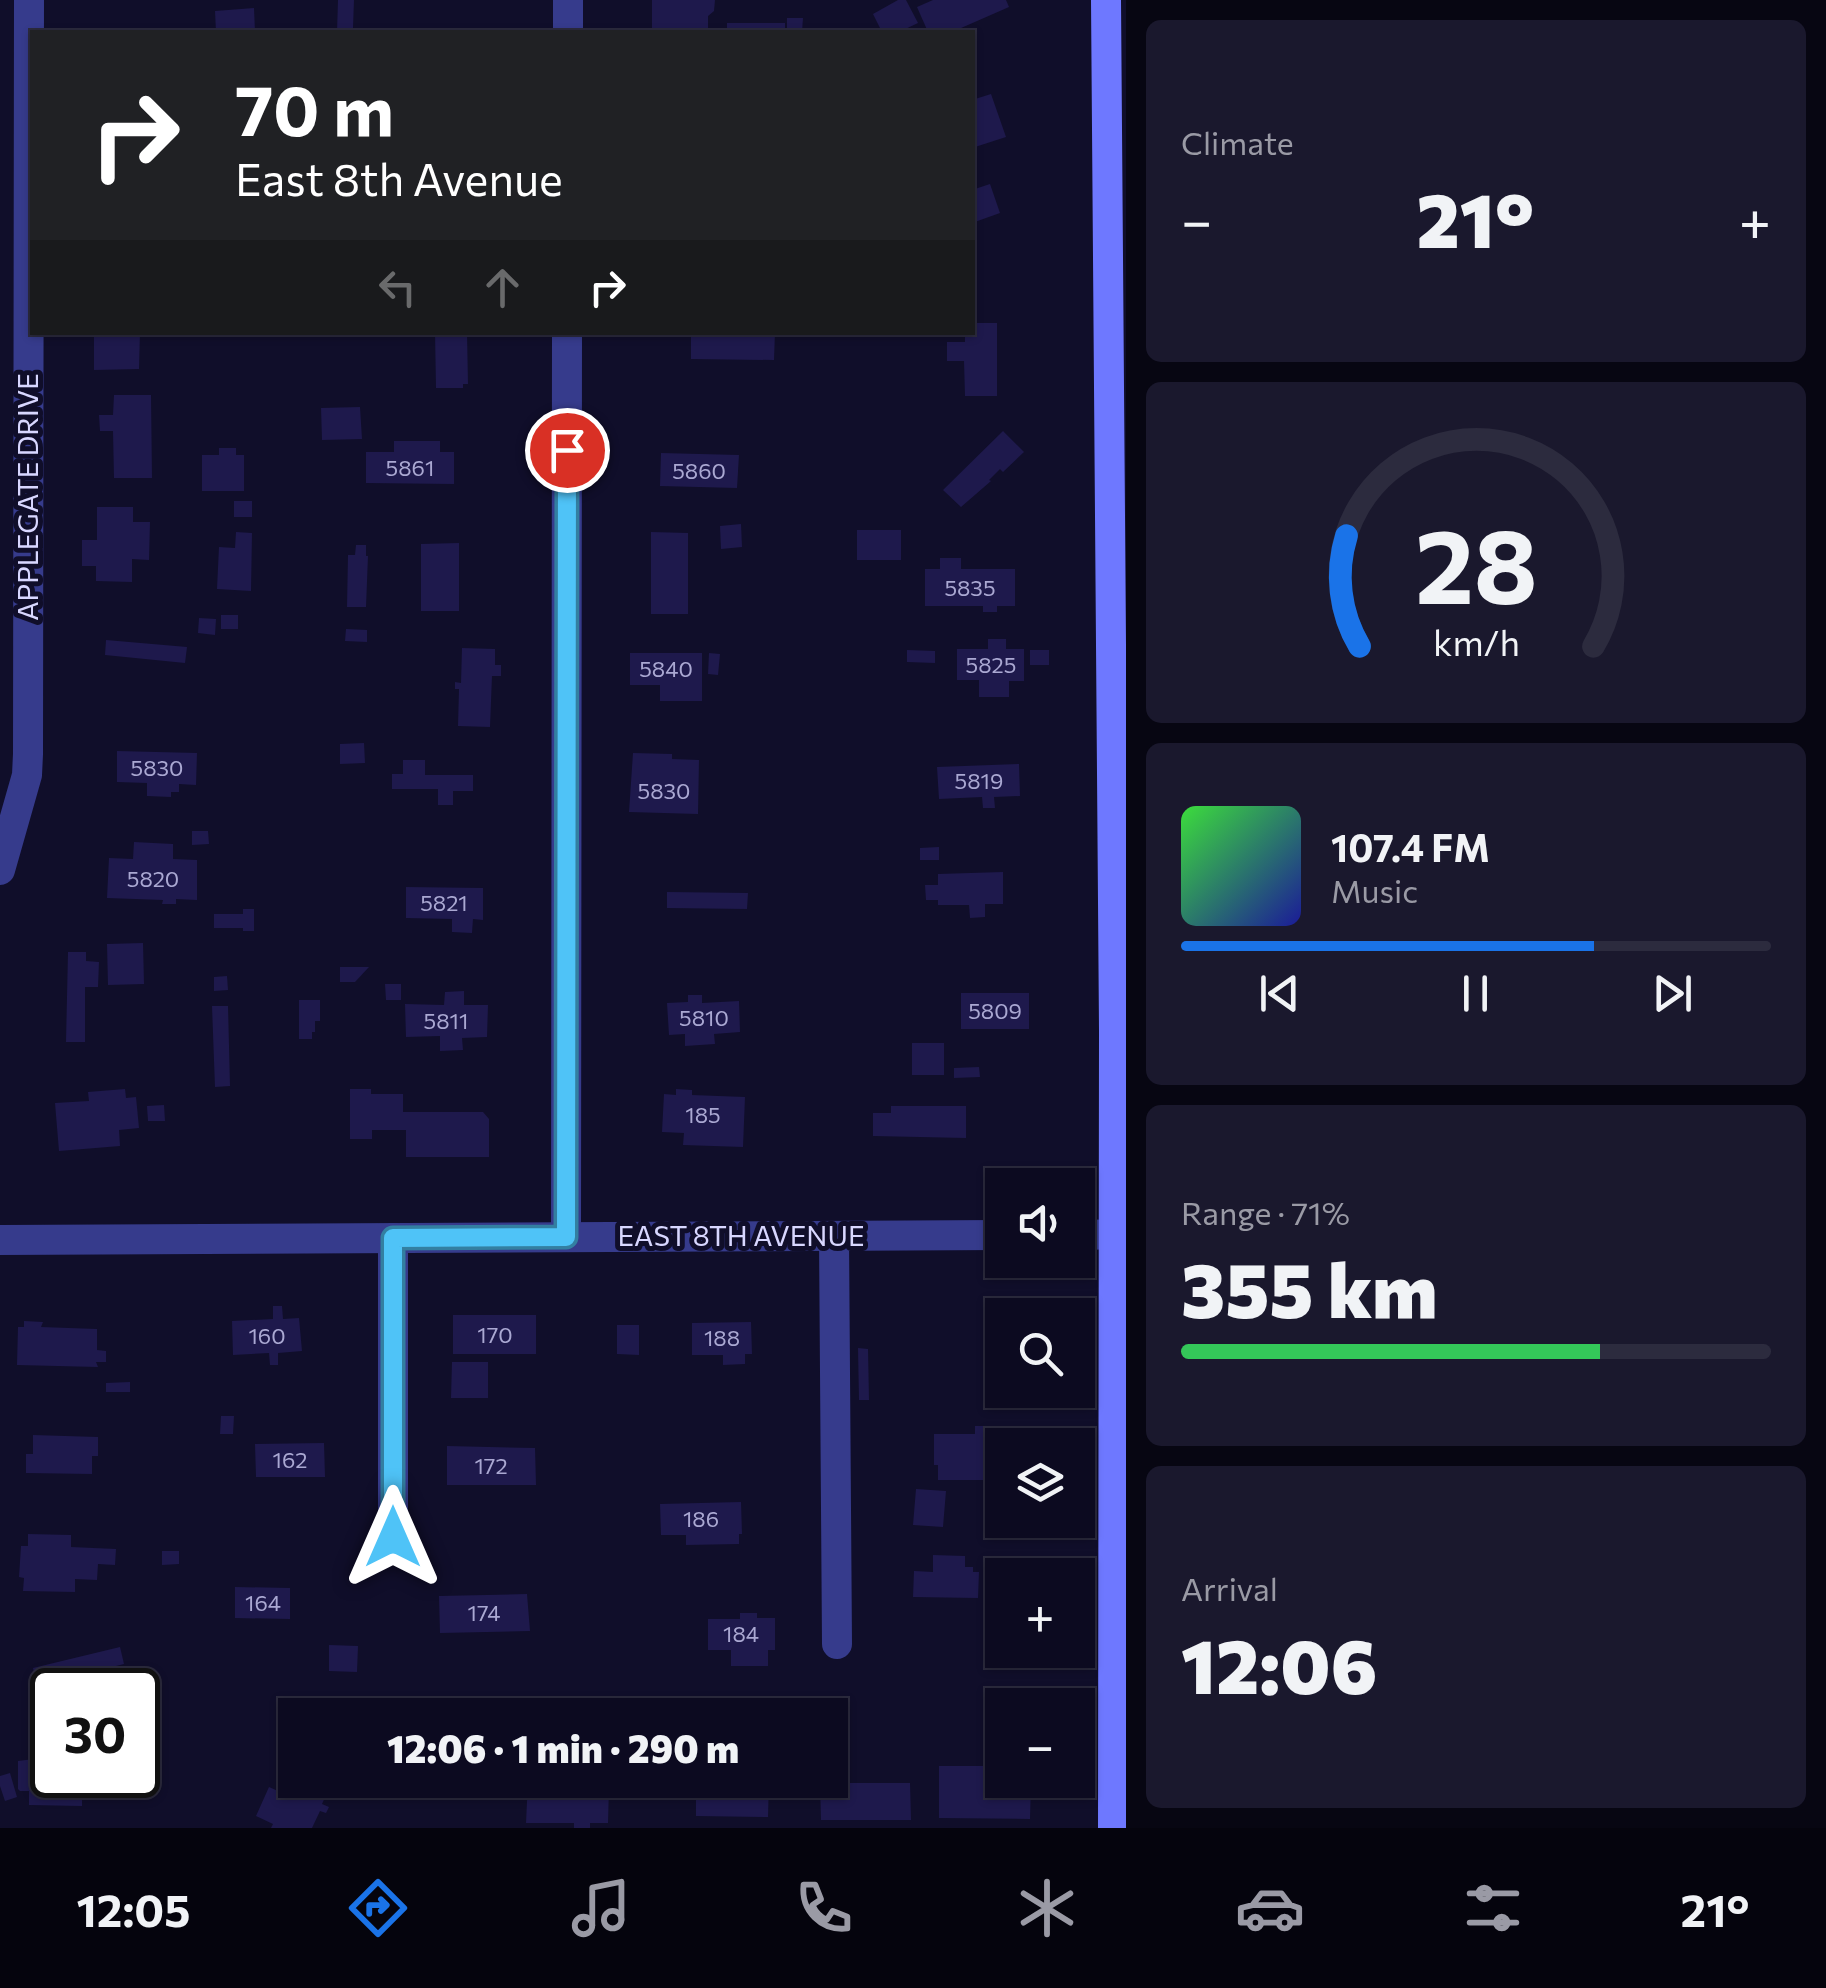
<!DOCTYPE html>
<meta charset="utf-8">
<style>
:root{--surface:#0c0a20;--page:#1a182d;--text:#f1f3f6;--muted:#9a9aa5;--line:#2c2b3e;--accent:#1a73e8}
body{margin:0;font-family:Commissioner,sans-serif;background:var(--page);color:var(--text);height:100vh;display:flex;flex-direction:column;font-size:38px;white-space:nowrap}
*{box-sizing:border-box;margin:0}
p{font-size:32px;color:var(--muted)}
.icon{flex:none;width:55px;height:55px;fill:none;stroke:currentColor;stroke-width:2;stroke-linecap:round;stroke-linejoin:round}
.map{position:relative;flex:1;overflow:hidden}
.sheet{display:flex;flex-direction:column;gap:20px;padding:20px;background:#070612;width:700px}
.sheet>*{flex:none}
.top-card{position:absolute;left:30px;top:30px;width:945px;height:305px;border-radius:0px;box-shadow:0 2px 8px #0004,0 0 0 2px var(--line);background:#202124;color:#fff;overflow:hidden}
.fabs{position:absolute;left:985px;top:1168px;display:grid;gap:20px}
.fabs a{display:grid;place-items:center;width:110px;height:110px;border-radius:0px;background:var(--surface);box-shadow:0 2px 8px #0004,0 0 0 2px var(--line);font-size:50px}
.speed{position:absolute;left:30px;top:1668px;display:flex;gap:20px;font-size:50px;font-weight:700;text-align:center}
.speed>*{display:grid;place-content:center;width:130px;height:130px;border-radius:50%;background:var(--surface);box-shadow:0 2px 8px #0004,0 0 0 2px var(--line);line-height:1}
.speed .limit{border:5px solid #111;border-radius:15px;background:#fff;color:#111}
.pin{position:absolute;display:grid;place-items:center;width:85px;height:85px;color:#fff;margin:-42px;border:5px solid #fff;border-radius:50%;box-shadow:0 2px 10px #0007}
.me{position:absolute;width:110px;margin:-55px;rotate:0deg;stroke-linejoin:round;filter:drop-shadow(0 0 8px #0008)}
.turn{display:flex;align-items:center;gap:35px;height:210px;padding:0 40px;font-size:45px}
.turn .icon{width:130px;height:130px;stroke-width:2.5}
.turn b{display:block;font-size:70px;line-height:85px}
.lanes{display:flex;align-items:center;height:95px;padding:0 40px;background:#0003;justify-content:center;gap:50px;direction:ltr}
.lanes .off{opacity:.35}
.big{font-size:75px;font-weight:800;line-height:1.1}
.sheet .tile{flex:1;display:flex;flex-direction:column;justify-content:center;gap:15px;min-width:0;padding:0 35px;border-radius:15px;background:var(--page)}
.sheet .dial{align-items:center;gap:0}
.dial svg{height:260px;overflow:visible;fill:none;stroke:var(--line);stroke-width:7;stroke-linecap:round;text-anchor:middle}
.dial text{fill:var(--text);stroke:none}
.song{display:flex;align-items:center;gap:30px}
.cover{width:120px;height:120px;border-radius:15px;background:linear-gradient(135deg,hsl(120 70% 55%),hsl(240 70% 35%))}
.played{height:10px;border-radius:5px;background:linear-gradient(90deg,var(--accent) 70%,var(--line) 70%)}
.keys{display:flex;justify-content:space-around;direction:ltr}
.heat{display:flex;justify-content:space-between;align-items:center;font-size:55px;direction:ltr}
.charge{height:15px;border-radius:8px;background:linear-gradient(90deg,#34c759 71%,var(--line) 0)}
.trip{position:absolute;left:278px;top:1698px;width:570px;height:100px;border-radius:0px;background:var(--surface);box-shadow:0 2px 8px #0004,0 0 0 2px var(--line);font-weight:800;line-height:100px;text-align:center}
.menu{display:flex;height:160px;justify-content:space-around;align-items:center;background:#05040d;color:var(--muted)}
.menu .icon{width:70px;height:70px}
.menu .current{color:var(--accent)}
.menu b{font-size:45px;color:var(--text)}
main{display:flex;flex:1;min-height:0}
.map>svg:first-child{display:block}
</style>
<main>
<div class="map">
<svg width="1126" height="1828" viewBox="0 0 1126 1828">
<rect width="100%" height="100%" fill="#100e2a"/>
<g fill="#1e194c">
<path d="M338,0h16l-1,28h13v4h-29z"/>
<path d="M652,0h63l-1,11 -6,5v16h-56z"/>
<path d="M898,0h8l12,23 -19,9h-17l-9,-18z"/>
<path d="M933,0h73l3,7 -57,25h-24l-11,-25z"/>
<path d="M254,8l1,24h-39l-1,-21z"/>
<path d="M787,18h16l-1,14h-15z"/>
<rect x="727" y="23" width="58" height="9"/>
<path d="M991,94l15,43 -34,11v-48z"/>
<path d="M990,184l10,29 -28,10v-33z"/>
<path d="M972,323h25v73h-32l-1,-35h-17v-19h18v-10h7z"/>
<path d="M94,332h46l-1,37 -45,1z"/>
<path d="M435,332h32l1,52h-5v4h-27z"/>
<path d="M691,332h84l-1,28 -83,-1z"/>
<path d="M114,395h37l1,83h-38l-1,-47h-13l-1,-16h14z"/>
<path d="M360,407l2,32 -40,1 -1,-32z"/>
<path d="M1003,431l21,21 -21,20 -3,-3 -11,11 2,1 -30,26 -18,-17z"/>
<path d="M394,441h46v11h14v32l-88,-1v-31h28z"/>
<path d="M219,448h17v7h8v36h-42v-36h17z"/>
<path d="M661,453l78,2 -2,33 -77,-2z"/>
<rect x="234" y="501" width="18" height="16"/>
<path d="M97,507h36v15h17l-1,38 -17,-1v23l-36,-1v-15h-14v-26h15z"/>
<path d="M741,524l1,23 -21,2 -1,-23z"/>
<rect x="857" y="530" width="44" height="30"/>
<path d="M236,532l16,1 -1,58 -34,-2 2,-42 16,1z"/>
<path d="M651,532l37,1v81h-37z"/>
<path d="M459,543v68h-38v-67z"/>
<path d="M356,545h10v11h2l-2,51h-19l1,-52h7z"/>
<path d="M940,558h21v11h54v37h-18v6h-14v-6h-58v-37h15z"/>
<rect x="221" y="615" width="17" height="14"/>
<path d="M199,618l17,1 -1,16 -17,-2z"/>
<path d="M346,629l21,1v12l-22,-1z"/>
<path d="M988,639h18v10h18v32h-15v16h-30v-17h-22v-31h31z"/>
<path d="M106,640l81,7 -2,16 -80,-8z"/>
<path d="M462,648l33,1v16h6v11h-9l-2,51 -32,-1 1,-37h-4v-7l6,1z"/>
<path d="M907,650l28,1v12l-28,-1z"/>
<rect x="1030" y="650" width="19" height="15"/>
<path d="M630,653h72v48h-42v-16h-30z"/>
<path d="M709,653l11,1 -2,21 -10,-1z"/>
<path d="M364,743l1,20 -25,1v-20z"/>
<path d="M117,751l80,2 -1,32 -17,-1v8h-8v5l-24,-1v-13l-30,-1z"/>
<path d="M633,753l39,1v5l27,1 -1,54 -69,-2z"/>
<path d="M403,760h22v15h48v16h-20v14h-15v-16h-46v-15h11z"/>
<path d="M1019,764l1,32 -26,1 1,11h-12l-1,-11 -43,2 -2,-32z"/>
<path d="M192,831h16l1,13 -17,1z"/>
<path d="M134,842l39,2v15l24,1v40l-21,-1v5h-14l1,-4 -56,-2 2,-40 24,1z"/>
<path d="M939,847v13h-19v-12z"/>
<path d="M1003,872v32h-18v13l-15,1 -1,-13h-31v-5h-12l-1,-15h13v-11z"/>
<path d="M406,887l77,1v32l-10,-1 -1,14 -20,-1v-13l-46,-1z"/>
<path d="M667,892l81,1 -1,16 -80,-1z"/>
<path d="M243,909h11v22h-11v-3h-29v-14h29z"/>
<path d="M143,943l1,41 -36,1 -1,-41z"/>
<path d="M68,952h18v9l13,1 -1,25h-13v55h-19z"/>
<path d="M340,967h29l-14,15h-15z"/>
<path d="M227,976l1,14 -14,1v-14z"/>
<path d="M385,984h16v16h-15z"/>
<path d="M464,991v14h24l-1,32 -25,1 1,12 -23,1v-15l-34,1 -1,-33 39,1 1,-13z"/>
<rect x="961" y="993" width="68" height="36"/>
<path d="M688,995h14v8l37,-2 1,31 -26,2 1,10 -30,2v-12l-16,1 -2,-32 21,-1z"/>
<path d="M299,1000h21v21h-5v11h-3v7h-13z"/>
<path d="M212,1006h16l2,80 -15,1z"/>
<rect x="912" y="1043" width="32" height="32"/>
<path d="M979,1067l1,10 -26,1v-10z"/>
<path d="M125,1089l1,9 10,-1 3,31 -20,2 1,16 -61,5 -4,-48 34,-2 -1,-9z"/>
<path d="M350,1089h21v5h32v18h80l6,7v38h-83v-27h-34v9h-22z"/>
<path d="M676,1089l16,1v5l53,2 -2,50 -60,-2 1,-12 -22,-1 2,-38 12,1z"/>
<path d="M164,1105l1,16h-17l-1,-15z"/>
<path d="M891,1106h75v32l-93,-2v-23h18z"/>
<path d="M273,1306h9l1,13 16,-1 3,33 -24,2v12h-8l-1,-12 -36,2 -1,-34 41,-2z"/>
<path d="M992,1311h32l2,4h-24v63h-11z"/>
<rect x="453" y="1315" width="83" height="39"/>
<path d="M24,1321l19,1 -2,5 56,2v21l9,1v11h-10l2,5 -81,-2 1,-38h6z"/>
<path d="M751,1322l1,32h-7v10l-22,1v-10h-31v-32z"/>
<path d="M617,1325h22v30l-22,-1z"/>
<path d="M858,1348l10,1 1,51h-10z"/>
<path d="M452,1362h36v36h-37z"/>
<path d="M130,1382v10h-24v-9z"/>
<path d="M221,1416h13l-1,18h-13z"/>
<path d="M975,1426h19v8h23v11h-15v35h-64v-15h-4v-31h41z"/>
<path d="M33,1435l65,2v19h-6v18l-66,-1v-19h7z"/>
<path d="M324,1443l1,34h-69l-1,-33z"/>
<path d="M447,1446l88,2 1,37h-89z"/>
<path d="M916,1489l30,2 -3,36 -30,-2z"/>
<path d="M741,1502l1,32h-3v10l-53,1v-10h-25l-1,-31z"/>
<path d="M28,1534l43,1v12l45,2 -1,16 -17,-1 -1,16 -22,-1v13l-52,-1 1,-13 -5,-1 2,-31h7z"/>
<path d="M162,1551h17v13l-17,1z"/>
<path d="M933,1555l32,1v11h8v5h6l-1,26 -65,-1 1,-26 19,1z"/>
<path d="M235,1587l55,1v31l-55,-1z"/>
<path d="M527,1594l3,37 -90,2 -1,-37z"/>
<path d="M740,1613h17v5h18v32h-7v16h-37v-16h-23v-31h32z"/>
<path d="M329,1645l29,1 -1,26 -28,-1z"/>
<path d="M120,1647l4,17 -87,22 -4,-18z"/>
<path d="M480,1710v5h-38v-4z"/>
<path d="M34,1749h18v26h51v18l-21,-1v14l-53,-1v-14h-9l-2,-2v-28l16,-2z"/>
<path d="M939,1766h52v15l40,1 -1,37 -91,-1z"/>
<path d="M10,1773l7,24 -12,4 -5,-15v-10z"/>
<path d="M295,1773v7h28l8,4 -9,20 7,3 -3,6 -6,-2 -8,17h-41l2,-4 -17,-8 13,-29 16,7z"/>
<path d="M366,1780h92v12l-92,1z"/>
<path d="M528,1780h27v6l54,1 -1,36h-18v5h-16v-5h-48z"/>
<path d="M696,1780h73l-1,37 -72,-1z"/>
<path d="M820,1783h90l1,37h-90z"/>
</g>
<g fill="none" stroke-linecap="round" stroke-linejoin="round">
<g stroke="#363b8c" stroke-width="30">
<path d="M568,32v-32"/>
<path d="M0,870l27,-95 1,-21 1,-754"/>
<path d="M1078,1235l48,-1"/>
<path d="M834,1236l3,408"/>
<path d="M566,1237l1,-905"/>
<path d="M393,1238v299"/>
<path d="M0,1240l1002,-5"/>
</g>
<path stroke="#6e78ff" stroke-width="30" d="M1106,0l8,1031 -1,797"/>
</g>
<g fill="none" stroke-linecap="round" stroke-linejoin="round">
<g stroke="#337fa1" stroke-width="25">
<path id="route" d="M393,1537v-299l173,-1 1,-787"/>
</g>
<use href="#route" stroke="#4fc3f7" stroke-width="18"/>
</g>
<g text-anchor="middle" stroke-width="10" stroke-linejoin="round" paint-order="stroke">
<g font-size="22" fill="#aaa8d2">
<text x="410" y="476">5861</text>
<text x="699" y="479">5860</text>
<text x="970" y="596">5835</text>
<text x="991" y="673">5825</text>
<text x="666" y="677">5840</text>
<text x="157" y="776">5830</text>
<text x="979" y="789">5819</text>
<text x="664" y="799">5830</text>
<text x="153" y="887">5820</text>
<text x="444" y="911">5821</text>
<text x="995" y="1019">5809</text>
<text x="704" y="1026">5810</text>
<text x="446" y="1029">5811</text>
<text x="703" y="1123">185</text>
<text x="495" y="1343">170</text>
<text x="267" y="1344">160</text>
<text x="722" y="1346">188</text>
<text x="290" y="1468">162</text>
<text x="491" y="1474">172</text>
<text x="701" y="1527">186</text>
<text x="263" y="1611">164</text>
<text x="484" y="1621">174</text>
<text x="741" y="1642">184</text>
</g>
<g font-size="28" fill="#d8d7ff" stroke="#100e2a">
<text transform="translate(28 497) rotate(-90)" y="10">APPLEGATE DRIVE</text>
<text x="741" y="1246">EAST 8TH AVENUE</text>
</g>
</g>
</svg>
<div class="fabs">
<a><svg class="icon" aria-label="sound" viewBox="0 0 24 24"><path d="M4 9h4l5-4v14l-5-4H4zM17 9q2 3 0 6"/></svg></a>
<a><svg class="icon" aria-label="search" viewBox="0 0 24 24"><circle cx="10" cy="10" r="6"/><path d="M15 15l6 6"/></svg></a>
<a><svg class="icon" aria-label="layers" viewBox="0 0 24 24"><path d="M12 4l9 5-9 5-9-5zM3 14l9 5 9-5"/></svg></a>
<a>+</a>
<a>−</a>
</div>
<div class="speed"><div class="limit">30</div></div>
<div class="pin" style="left:567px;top:450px;background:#d93025"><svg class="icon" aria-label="arrive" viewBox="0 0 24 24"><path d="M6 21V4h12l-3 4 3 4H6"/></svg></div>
<svg class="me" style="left:393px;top:1537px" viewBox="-20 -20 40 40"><path d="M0-17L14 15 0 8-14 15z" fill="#4fc3f7" stroke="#fff" stroke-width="4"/></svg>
<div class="trip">12:06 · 1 min · 290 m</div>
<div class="top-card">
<div class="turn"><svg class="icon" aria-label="right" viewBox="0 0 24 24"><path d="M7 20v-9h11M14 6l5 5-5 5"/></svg><div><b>70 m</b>East 8th Avenue</div></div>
<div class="lanes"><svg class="icon off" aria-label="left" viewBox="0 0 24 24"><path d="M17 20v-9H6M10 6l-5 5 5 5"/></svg><svg class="icon off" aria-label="ahead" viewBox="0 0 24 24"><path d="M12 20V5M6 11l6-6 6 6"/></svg><svg class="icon" aria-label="right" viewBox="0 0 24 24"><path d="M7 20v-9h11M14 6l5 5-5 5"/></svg></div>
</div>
</div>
<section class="sheet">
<div class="tile"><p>Climate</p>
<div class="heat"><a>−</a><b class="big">21°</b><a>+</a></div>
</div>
<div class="tile dial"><svg viewBox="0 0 100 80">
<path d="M14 69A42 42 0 1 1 86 69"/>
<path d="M14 69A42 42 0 0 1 10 35" stroke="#1a73e8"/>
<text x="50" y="56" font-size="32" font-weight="700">28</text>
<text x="50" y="72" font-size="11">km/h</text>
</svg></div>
<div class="tile">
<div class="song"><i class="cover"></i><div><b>107.4 FM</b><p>Music</p></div></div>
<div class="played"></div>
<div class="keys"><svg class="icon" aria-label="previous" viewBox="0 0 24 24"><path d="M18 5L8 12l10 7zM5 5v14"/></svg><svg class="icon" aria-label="pause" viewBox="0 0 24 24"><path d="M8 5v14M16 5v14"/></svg><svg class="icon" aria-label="next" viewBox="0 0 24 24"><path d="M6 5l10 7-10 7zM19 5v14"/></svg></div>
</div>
<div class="tile"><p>Range · 71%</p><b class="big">355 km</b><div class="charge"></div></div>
<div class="tile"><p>Arrival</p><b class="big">12:06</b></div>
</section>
</main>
<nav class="menu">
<b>12:05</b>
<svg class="icon current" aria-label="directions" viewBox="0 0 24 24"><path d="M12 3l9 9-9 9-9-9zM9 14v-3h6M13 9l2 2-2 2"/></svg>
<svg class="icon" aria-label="music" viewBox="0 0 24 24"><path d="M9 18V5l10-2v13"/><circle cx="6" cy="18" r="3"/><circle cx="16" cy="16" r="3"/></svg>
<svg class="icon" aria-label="phone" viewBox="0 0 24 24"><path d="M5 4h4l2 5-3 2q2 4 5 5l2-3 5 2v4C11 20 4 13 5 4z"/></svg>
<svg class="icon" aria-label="climate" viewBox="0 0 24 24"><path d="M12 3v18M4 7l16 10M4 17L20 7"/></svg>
<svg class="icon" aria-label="car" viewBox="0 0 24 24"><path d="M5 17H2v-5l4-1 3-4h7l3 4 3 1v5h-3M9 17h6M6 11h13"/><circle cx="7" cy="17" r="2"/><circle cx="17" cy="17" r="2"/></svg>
<svg class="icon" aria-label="filters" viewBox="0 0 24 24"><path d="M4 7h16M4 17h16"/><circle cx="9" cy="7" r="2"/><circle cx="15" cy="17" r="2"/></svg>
<b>21°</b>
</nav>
